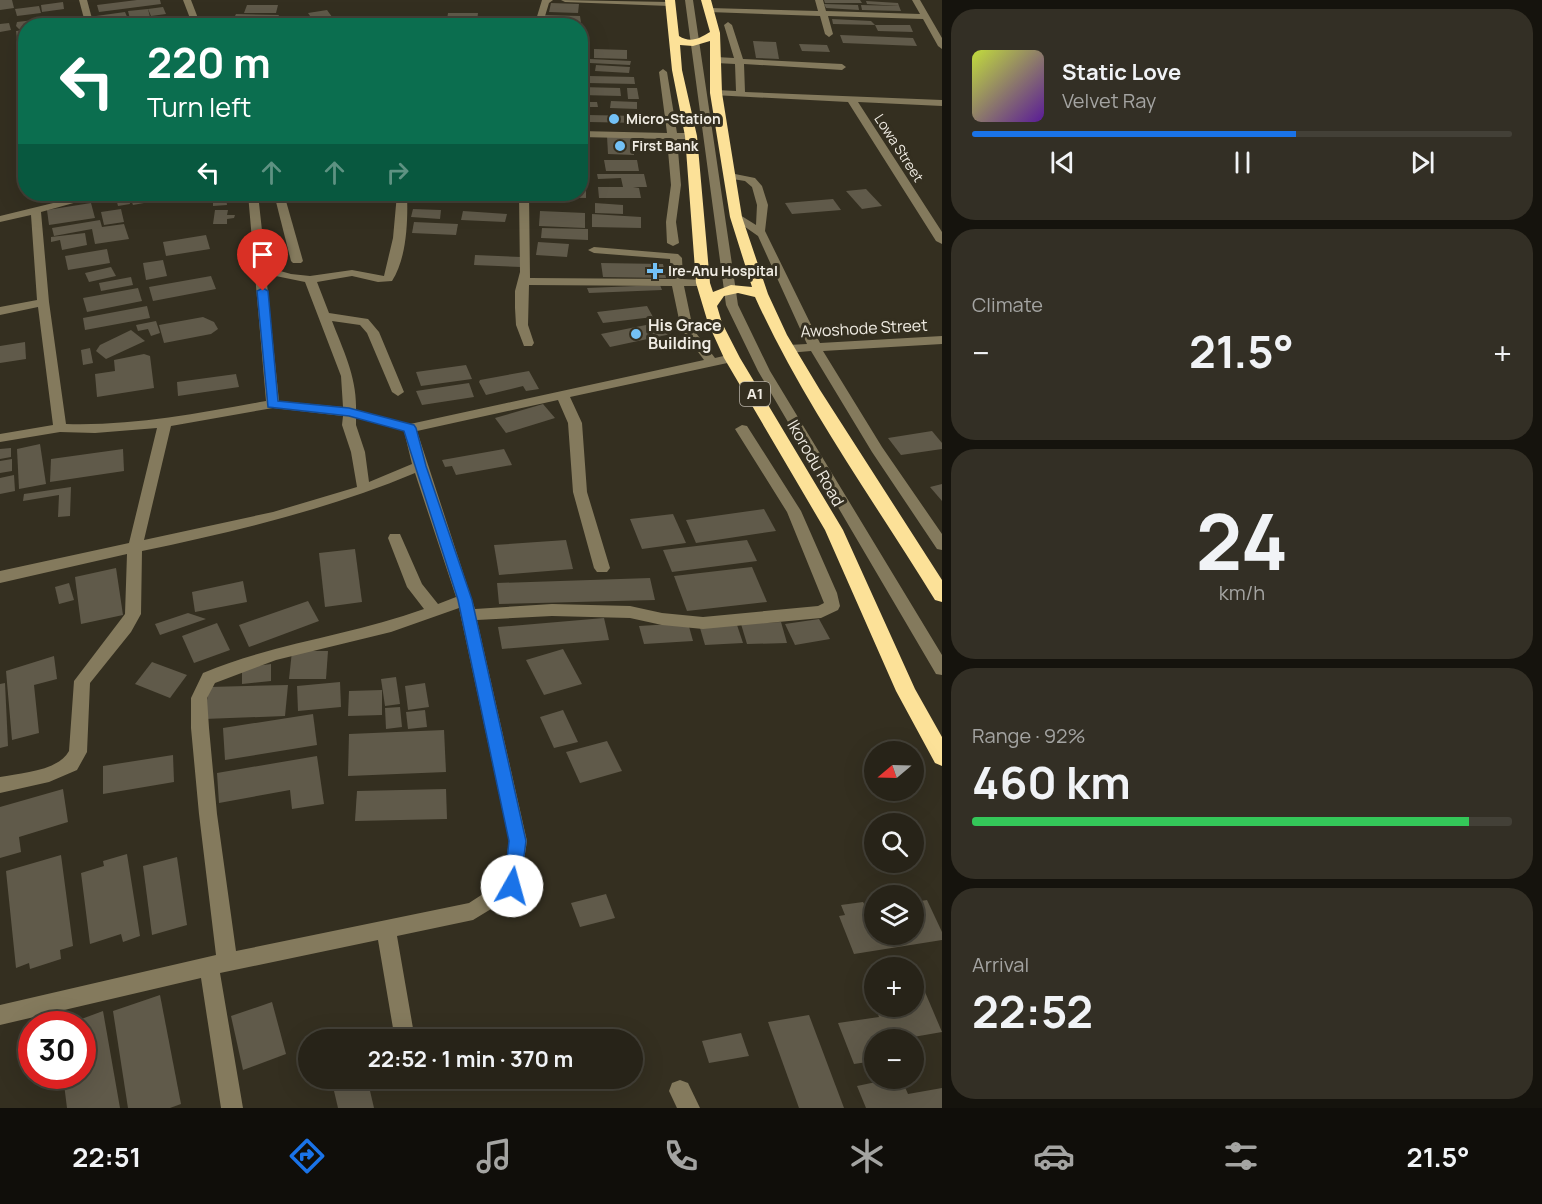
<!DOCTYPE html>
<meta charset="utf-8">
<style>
:root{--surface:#272318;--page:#332f25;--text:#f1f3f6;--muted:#a4a4a2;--line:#434037;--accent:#1a73e8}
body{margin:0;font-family:Manrope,sans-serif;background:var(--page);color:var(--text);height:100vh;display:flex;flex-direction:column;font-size:22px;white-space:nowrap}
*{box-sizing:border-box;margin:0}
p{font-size:20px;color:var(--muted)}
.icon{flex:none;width:33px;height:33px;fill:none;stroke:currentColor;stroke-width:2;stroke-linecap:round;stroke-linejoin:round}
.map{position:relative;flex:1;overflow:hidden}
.side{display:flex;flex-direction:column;gap:9px;padding:9px;background:#15130d;width:600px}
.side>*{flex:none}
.hud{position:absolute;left:18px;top:18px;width:570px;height:183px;border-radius:24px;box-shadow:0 6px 24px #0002,0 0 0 2px var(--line);background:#0b6e4f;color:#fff;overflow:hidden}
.needle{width:39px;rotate:251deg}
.tools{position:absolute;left:864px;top:741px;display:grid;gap:12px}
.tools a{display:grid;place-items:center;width:60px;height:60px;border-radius:50%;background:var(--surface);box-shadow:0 6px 24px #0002,0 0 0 2px var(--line);font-size:30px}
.speed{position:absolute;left:18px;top:1011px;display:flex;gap:12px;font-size:30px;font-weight:700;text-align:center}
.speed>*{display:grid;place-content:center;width:78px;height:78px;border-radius:50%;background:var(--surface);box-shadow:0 6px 24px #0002,0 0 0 2px var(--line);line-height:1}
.speed .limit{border:9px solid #d22;background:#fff;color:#111}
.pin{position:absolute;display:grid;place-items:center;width:51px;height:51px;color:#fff;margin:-62px -26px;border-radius:50% 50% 50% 0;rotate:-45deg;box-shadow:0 0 6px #0007}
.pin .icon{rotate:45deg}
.me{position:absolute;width:66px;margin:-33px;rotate:7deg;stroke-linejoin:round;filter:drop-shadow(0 0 4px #0008)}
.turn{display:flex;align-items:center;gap:21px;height:126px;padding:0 30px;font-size:27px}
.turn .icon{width:78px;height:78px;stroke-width:2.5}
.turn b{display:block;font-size:42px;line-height:51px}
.lanes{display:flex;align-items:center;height:57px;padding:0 30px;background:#0003;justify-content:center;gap:30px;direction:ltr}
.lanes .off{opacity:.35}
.big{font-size:45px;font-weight:700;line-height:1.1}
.side .card{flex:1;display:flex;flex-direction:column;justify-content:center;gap:9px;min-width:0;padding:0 21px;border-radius:24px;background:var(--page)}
.side .dial{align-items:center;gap:0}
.dial b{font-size:78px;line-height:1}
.song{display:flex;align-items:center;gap:18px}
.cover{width:72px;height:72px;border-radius:9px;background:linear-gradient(135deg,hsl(70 70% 55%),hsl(270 70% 35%))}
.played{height:6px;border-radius:3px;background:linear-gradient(90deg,var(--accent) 60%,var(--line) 60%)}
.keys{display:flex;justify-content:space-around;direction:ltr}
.heat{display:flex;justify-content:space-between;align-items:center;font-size:33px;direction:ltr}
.charge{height:9px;border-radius:4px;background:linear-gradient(90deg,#34c759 92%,var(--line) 0)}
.trip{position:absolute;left:298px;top:1029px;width:345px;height:60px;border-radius:30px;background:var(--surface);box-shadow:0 6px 24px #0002,0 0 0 2px var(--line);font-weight:700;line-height:60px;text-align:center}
.tabs{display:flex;height:96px;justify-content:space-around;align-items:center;background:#100e0a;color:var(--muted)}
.tabs .icon{width:42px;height:42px}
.tabs .active{color:var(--accent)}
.tabs b{font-size:27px;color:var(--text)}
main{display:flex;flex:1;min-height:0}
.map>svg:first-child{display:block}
</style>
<main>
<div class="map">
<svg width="942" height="1108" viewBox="0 0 942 1108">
<rect width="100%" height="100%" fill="#342f20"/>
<g fill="#605a4a">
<path d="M0,0h12l2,8 -14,2z"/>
<path d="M137,0h23l1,4 -62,8 -2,-7z"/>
<path d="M824,0h36l2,3h-37z"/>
<path d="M866,1l32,2 1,3 -32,-2z"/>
<path d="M63,2l1,7 -22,3 -1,-7z"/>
<path d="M551,3l28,1 -1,9 -29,-1z"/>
<path d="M824,4l34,1 1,5 -33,-2z"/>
<path d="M247,5h31l-2,8h-32z"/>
<path d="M861,5l38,1 2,5 -39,-1z"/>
<path d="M39,6l2,7 -24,3 -2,-7z"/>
<path d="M163,7l3,7 -15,2 -3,-7z"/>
<path d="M148,9l2,8 -20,2 -2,-8z"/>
<path d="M327,10l11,15 -21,1 -9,-13z"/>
<path d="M125,12l3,7 -30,4 -2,-7z"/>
<path d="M448,13h30l-1,8 -30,-1z"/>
<path d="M236,14l43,1 -3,6 -43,-1z"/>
<path d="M544,15l36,1 1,7 -28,-1 10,2v2h-21z"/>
<path d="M68,16l-4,4 8,3 -46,3v2l-7,1 -3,-3 1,-4z"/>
<path d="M832,19l39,2 4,4h35l3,7 -35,-1 -3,-6 -42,-1z"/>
<path d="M9,23l2,7 -11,2v-8z"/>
<path d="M26,30v9l-9,1 -1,-9z"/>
<path d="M840,35l73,3 4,8 -74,-3z"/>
<path d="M753,41l23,1 3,17 -23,-1z"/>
<path d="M799,44l28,1 3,7 -28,-1z"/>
<path d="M594,49l33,1v9l-33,-1z"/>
<path d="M590,59l41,2 -1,4 -40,-2z"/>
<path d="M596,65l34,2 -1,6 -34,-2z"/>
<path d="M589,76l45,1 1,7 -47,-1z"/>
<path d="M581,87l39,1 1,8 -40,-1z"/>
<path d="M627,88h10l2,11h-11z"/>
<path d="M611,101l26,1v7l-27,-1z"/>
<path d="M580,102h17l1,5h-15v7h-3z"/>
<path d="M588,115l51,1 1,7 -51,-1z"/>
<path d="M607,136l26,1 1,18 -26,-1z"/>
<path d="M604,160h33l2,11h-33z"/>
<path d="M597,174h47l3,13h-14l6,1 2,10h-42l-1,-11h25l-2,-9 -23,1z"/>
<path d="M866,189l16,17 -20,3 -16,-18z"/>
<path d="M580,190l6,1v7l-38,-1v-3h32z"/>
<path d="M129,194h59v1l-55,10z"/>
<path d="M128,196l2,8 -12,2 -2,-8z"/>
<path d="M226,196l1,9 -14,1v-9z"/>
<path d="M833,199l8,11 -49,4 -7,-11z"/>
<path d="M91,203l4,15 -46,7 -2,-15z"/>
<path d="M595,203l28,2v9l-28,-1z"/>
<path d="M121,209l3,13 -20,3 -3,-13z"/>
<path d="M413,209l28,1 -1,9 -29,-2z"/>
<path d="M215,210h13l-1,5h8l-1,3 -7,1v5h-14z"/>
<path d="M463,211l44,3 -2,8 -44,-2z"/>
<path d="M540,211l45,2v15l-46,-2z"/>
<path d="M592,214l49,3v11l-49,-1z"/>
<path d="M100,220l2,7 22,-3 5,15 -34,5 -3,-15 -38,7 -2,-8z"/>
<path d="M414,222l44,2 -2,11 -44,-2z"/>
<path d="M542,228l46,1v11l-47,-2z"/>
<path d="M85,233l2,12 -25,5 -2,-10 -9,2v-5z"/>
<path d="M206,235l4,14 -44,7 -3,-14z"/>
<path d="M538,242l31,2 -2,13 -31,-2z"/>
<path d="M107,249l3,14 -42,7 -3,-14z"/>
<path d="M475,255l46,2v10l-47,-2z"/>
<path d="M163,260l4,16 -21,4 -3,-17z"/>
<path d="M601,263l62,1 3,14 -63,-1z"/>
<path d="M111,267l5,9 -27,6 -4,-9z"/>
<path d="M211,276l5,13 -63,12 -4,-14z"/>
<path d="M131,277l2,8 -32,6 -2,-8z"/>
<path d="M660,285l2,5 -73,3 -2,-5z"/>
<path d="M138,288l4,13 -55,11 -4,-14z"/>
<path d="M147,306l3,12 -65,12 -2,-12z"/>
<path d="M647,306l6,11 -50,6 -6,-11z"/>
<path d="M203,317l11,5 4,7 -7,5 -47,9 -5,-18z"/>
<path d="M156,321l4,12 -9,3 -3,-7 -10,2 -2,-6z"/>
<path d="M661,322l10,12 -61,13 -9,-13z"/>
<path d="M131,330l14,11 -39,18 -10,-8 4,-6z"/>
<path d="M25,342l1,17 -26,4v-17z"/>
<path d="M90,348l3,15 -10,2 -2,-15z"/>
<path d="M144,354l6,2 4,32 -57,9 -2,-23 20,-3 -1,-11z"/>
<path d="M466,365l6,14 -51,7 -5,-14z"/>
<path d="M529,371l10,18 -13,2 -3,-5 -37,9 -7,-13 1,-2z"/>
<path d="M236,374l3,13 -61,9 -1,-14z"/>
<path d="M469,383l5,14 -52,8 -6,-14z"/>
<path d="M543,404l12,14 -49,15 -11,-15z"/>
<path d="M932,431l10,12v6l-41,6 -13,-17z"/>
<path d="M40,444l6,40 -27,5 -2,-40z"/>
<path d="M11,448v9l-11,2v-10z"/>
<path d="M123,449l1,22 -74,11 1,-23z"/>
<path d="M504,449l8,16 -56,10 -4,-9 -7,1 -3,-7z"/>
<path d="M12,459v12l-12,2v-12z"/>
<path d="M14,475l1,16 -15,3v-16z"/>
<path d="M942,484v17l-12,-14z"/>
<path d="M71,487l-1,29 -12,1 1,-22 -36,6 1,-7z"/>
<path d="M764,509l12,22 -80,12 -10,-23z"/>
<path d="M673,514l13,29 -44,6 -12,-30z"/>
<path d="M566,540l7,29 -74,6 -5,-30z"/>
<path d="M747,540l10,21 -85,11 -9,-22z"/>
<path d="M355,549l7,53 -37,5 -6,-54z"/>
<path d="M752,567l15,35 -80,9 -13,-35z"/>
<path d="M116,568l7,47 -42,9 -6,-47z"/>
<path d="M650,578l5,22 -156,4 -2,-21z"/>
<path d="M243,581l4,21 -52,10 -3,-20z"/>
<path d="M69,583l5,17 -15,4 -4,-17z"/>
<path d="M308,601l11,20 -70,26 -10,-22z"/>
<path d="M188,613l18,6 -46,16 -5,-11z"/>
<path d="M604,618l5,22 -107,9 -4,-22z"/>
<path d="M819,619l11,20 -35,6 -10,-21z"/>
<path d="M781,622l6,21 -40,1 -6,-20z"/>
<path d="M217,623l13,27 -36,13 -12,-27z"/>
<path d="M688,623l5,18 -49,3 -5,-18z"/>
<path d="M737,625l6,18 -38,2 -5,-17z"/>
<path d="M563,649l19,35 -38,11 -18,-35z"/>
<path d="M292,651h36l-2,28h-37z"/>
<path d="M54,656l3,23 -23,6 5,48 -27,7 -6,-69z"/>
<path d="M152,662l35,13 -17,23 -35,-14z"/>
<path d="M271,664v17l-29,3v-16z"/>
<path d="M396,677l4,27 -15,2 -4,-27z"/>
<path d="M340,682l1,25 -43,4 -1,-25z"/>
<path d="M5,683l3,63 -8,2v-64z"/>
<path d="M425,683l4,24 -21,3 -3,-24z"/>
<path d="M288,685l-3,31 -81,3 5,-32z"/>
<path d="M382,690v25l-34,1 1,-25z"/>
<path d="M400,707l2,20 -16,2 -1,-21z"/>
<path d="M425,710l2,17 -19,2 -2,-17z"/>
<path d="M563,710l15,32 -24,6 -14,-31z"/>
<path d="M313,714l4,31 -92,15 -2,-32z"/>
<path d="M444,730l2,42 -98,4 1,-42z"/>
<path d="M607,741l15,30 -42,12 -14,-31z"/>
<path d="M173,755l1,27 -71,12v-28z"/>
<path d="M317,756l7,48 -32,5 -2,-19 -71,13 -2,-30z"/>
<path d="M63,789l5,33 -49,15 2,15 -21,6v-51z"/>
<path d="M446,789l1,30 -92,2 2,-30z"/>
<path d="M127,854l13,82 -17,6 -2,-8 -31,10 -9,-71 23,-7 -1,-5z"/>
<path d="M61,855l12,91 -13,4 1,9 -31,10 -1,-6 -13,5 -10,-97z"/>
<path d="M177,857l10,68 -35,10 -9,-69z"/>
<path d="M606,894l9,24 -35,9 -9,-24z"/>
<path d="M927,900l15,32v8l-88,14 -15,-38 6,-1 -4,-10 22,-3 4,7 7,-1v26h40v-32z"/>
<path d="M925,992l17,40 -46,8h-22v21l-20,3 -16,-41 41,-6 -4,-11h39v-12z"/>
<path d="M160,995l21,109 -11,4h-42l-15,-97z"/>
<path d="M272,1002l14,52 -43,16 -12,-54z"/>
<path d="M103,1011l17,97h-53l-4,-32h19v-52h-14z"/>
<path d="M809,1015l35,93h-45l-31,-86z"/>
<path d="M741,1033l8,23 -40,7 -7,-22z"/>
<path d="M331,1078h36l7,30h-36z"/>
<path d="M895,1078h6l7,16 34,-6v20h-76l-9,-22z"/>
</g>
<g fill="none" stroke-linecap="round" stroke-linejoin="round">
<g fill="#847a5d" fill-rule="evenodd">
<path d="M79,0h8l7,26h-8z"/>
<path d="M183,0h8l10,26h-8z"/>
<path d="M542,0h11l-4,3 -7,23h-105l4,-3h94z"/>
<path d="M561,0l108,2 4,2 -4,2 -104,-4z"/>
<path d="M685,0h8l45,305 32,66 172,284v20l-6,-1 -178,-303 -32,-66z"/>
<path d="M815,0h8l3,11 94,3 -8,-14h8l22,38v11l-4,-3 -15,-27 -95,-3 5,18 -4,3 -4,-3 -5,-18 -111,-4 -4,-2 4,-2 109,3z"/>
<path d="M728,22l4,3 11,34 99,5 4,3 -4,3 -98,-6 1,28 197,8v6l-84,-4 84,130v12l-6,-3 -88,-139 -135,-7 -2,-2 5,-3 20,1 -1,-27 -19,-1 -4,-3 4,-3 18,1 -10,-33z"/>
<path d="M663,69l4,3 10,61h14l5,3 -5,3h-14l4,46 -5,37 3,21 -6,3 -6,-3 -1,-21 5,-37 -4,-46 -87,-2v-6l87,2 -8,-61z"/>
<path d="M730,173l25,5 7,8 6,19 -3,26 55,112 122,-7v8l-119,7 59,96 60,87v16l-5,-1 -65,-97 -61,-101 -23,2 -6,-4 6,-4 19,-1 -49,-108 -27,-19 1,-2h8l16,10 1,-20 -5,-18 -7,-6 -19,-3 -1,-2z"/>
<path d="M90,194h16l-65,18 8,90 17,122c68,2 134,-11 200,-23l-18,-207h10l8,73 25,7 19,2 42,-6 32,6 9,-38 4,-44h10c1,26 0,64 -15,87l-14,1 -26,-6 -35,6 12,31 39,6 11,13 25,60 -6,4 -6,-4 -25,-59 -7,-8 -28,-4c11,29 25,56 24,89l54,14 294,-64 -23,-31 -9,-43 -143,-1 -1,40 6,18 -2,3h-8l-8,-21 -1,-17v-17l5,-19 -1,-78h10l1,84 141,1 -1,-20 -76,-6 -6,-3 6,-3 84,7 4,4 1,21 20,1 6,3 -6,3h-19l9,43 22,29 17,-4 6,4 -6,4 -162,35 12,26 5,69 23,76 -3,4h-10l-3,-4 -21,-76 -5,-69 -10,-23 -141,31 58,178 77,-5 78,2 32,7 41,4 115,-11 6,-3 -37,-91 -52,-83 7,-4 5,1 54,85 36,82 3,13 -2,4 -17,8 -118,11 -41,-4 -32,-7 -78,-2 -75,4 50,221 -8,51 -46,28 -76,16 17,98 -2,6h-16l-2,-6 -16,-94 -158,33 23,135h-22l-20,-130 -201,47v-20l216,-50 -17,-141 -8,-86v-30l12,-25c72,-30 149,-38 221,-64l-17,-22 -19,-49 2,-4h10l22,50 16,20 18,-7 -41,-124c-88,37 -179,58 -273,78l-1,63 -10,18 -41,51 -3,69 -10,18 -28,12 -49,11v-16c21,-4 58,-6 69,-26l5,-70 51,-67 2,-60 -127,29v-12l129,-28 28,-115 -62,5 -35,-1 -60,10v-8l53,-9 -15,-118 -38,8v-8l37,-7 -6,-85 -31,7v-6zM266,274l39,8 36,94 2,31 -64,-6zM273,408l70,8 -1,9 9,27 6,35 -84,25 -129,28 27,-114zM356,418l48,13 8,33 -43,18 -4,-30 -9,-27zM459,608l50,233 -6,40 -34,22 -233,48 -19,-137 -8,-86 -2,-30 8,-15 61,-23 115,-28z"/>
<path d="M274,194h10l19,67 -2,2h-8l-2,-2z"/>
<path d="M680,1080l8,3 12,25h-23l-8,-17 3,-8z"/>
</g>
<path fill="#fce198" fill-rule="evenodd" d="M665,0h10l4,36c11,7 20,3 31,-4l-9,-32h10l9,33 2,60 20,124 26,77 19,41 33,55 122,190v22l-7,-2c-61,-99 -132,-197 -180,-303l-17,-4 -14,3 -7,10 5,17 18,35 103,172 72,159 27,48v29l-7,-3 -39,-72 -71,-161 -101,-172 -16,-35 -12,-40 -11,-147 -13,-66zM710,41v52l20,124 22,70 -21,-2 -18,7 -3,-9 -13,-147 -15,-66 -2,-25 13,1z"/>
</g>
<path fill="#1a73e8" stroke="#114b97" stroke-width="1.5" d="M263,288l5,3 10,110 71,7 65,17 2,3 10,38 46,134 54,241 -7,51 -7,2 -6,-2 -2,-6 5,-45 -51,-241 -54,-169 -55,-15 -81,-9 -11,-116z"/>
<g fill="#73c1f6" stroke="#342f20" stroke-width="2">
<circle cx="614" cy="119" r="6"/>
<circle cx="620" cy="146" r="6"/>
<path d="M652 262h6v6h6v6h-6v6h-6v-6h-6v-6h6z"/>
<circle cx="636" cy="334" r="6"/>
</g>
<g text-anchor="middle" stroke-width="6" stroke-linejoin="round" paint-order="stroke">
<g font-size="14" font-weight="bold" fill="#f0ece3" stroke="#342f20" text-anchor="start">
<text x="626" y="124">Micro-Station</text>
<text x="632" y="151">First Bank</text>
<text x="668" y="276">Ire-Anu Hospital</text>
</g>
<g font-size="14" fill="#f0ece3" stroke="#342f20">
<text transform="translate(899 148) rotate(57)" y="5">Lowa Street</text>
</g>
<rect fill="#342f20" stroke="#b8b3a8" stroke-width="1.5" x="740" y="382" width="30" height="24" rx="4.5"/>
<g font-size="15" font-weight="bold" fill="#f0ece3">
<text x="755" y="399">A1</text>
</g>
<g font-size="16" font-weight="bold" fill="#f0ece3" stroke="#342f20" text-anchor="start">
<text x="648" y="331">His Grace<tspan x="648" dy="18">Building</tspan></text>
</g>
<g font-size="16" fill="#f0ece3" stroke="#342f20">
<text transform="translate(864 328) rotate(-3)" y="6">Awoshode Street</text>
<text transform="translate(816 463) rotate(60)" y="6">Ikorodu Road</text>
</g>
</g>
</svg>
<div class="tools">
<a><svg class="needle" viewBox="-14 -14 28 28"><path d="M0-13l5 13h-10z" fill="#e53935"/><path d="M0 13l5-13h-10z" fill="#a4a4a2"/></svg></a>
<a><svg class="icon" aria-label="search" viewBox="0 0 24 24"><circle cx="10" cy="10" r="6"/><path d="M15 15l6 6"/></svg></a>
<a><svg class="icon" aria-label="layers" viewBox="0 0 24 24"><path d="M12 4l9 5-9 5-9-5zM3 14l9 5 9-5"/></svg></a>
<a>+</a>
<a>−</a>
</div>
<div class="speed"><div class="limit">30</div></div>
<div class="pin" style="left:263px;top:291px;background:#d93025"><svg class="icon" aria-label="arrive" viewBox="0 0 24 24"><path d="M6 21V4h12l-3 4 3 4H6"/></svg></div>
<svg class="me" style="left:512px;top:886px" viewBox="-20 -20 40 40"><circle r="19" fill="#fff"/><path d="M0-13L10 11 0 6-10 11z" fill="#1a73e8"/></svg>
<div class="trip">22:52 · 1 min · 370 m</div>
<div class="hud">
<div class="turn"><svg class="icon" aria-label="left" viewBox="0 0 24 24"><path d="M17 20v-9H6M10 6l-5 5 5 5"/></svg><div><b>220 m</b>Turn left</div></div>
<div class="lanes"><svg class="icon" aria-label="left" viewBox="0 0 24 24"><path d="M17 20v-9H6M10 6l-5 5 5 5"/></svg><svg class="icon off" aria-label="ahead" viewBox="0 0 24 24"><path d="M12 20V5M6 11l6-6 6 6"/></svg><svg class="icon off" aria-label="ahead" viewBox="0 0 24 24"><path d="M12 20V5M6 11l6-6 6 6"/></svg><svg class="icon off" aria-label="right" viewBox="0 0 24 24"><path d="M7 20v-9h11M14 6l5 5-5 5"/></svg></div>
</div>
</div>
<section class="side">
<div class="card">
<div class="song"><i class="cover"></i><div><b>Static Love</b><p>Velvet Ray</p></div></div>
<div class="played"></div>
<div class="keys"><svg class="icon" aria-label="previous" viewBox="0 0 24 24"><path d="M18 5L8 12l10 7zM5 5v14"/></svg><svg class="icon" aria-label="pause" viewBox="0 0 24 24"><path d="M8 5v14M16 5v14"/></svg><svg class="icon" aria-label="next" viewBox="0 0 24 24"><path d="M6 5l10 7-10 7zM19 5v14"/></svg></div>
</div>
<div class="card"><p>Climate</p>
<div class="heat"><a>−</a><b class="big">21.5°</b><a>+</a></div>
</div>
<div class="card dial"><b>24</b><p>km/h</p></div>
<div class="card"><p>Range · 92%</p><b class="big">460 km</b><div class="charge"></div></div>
<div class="card"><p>Arrival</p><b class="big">22:52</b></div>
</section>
</main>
<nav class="tabs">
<b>22:51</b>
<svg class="icon active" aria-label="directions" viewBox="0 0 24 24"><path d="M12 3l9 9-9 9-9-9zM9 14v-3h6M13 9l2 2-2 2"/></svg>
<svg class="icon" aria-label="music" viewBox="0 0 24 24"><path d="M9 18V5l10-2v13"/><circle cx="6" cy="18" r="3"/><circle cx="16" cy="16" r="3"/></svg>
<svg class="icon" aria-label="phone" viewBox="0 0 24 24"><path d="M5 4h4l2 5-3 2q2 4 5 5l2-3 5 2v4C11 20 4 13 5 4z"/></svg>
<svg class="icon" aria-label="climate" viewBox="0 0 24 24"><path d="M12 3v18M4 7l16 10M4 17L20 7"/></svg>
<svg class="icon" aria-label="car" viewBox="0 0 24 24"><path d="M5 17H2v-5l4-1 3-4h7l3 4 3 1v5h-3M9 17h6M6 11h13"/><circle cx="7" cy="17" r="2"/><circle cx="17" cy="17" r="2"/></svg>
<svg class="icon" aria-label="filters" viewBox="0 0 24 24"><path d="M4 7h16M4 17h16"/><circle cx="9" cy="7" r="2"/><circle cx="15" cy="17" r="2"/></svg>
<b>21.5°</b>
</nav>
